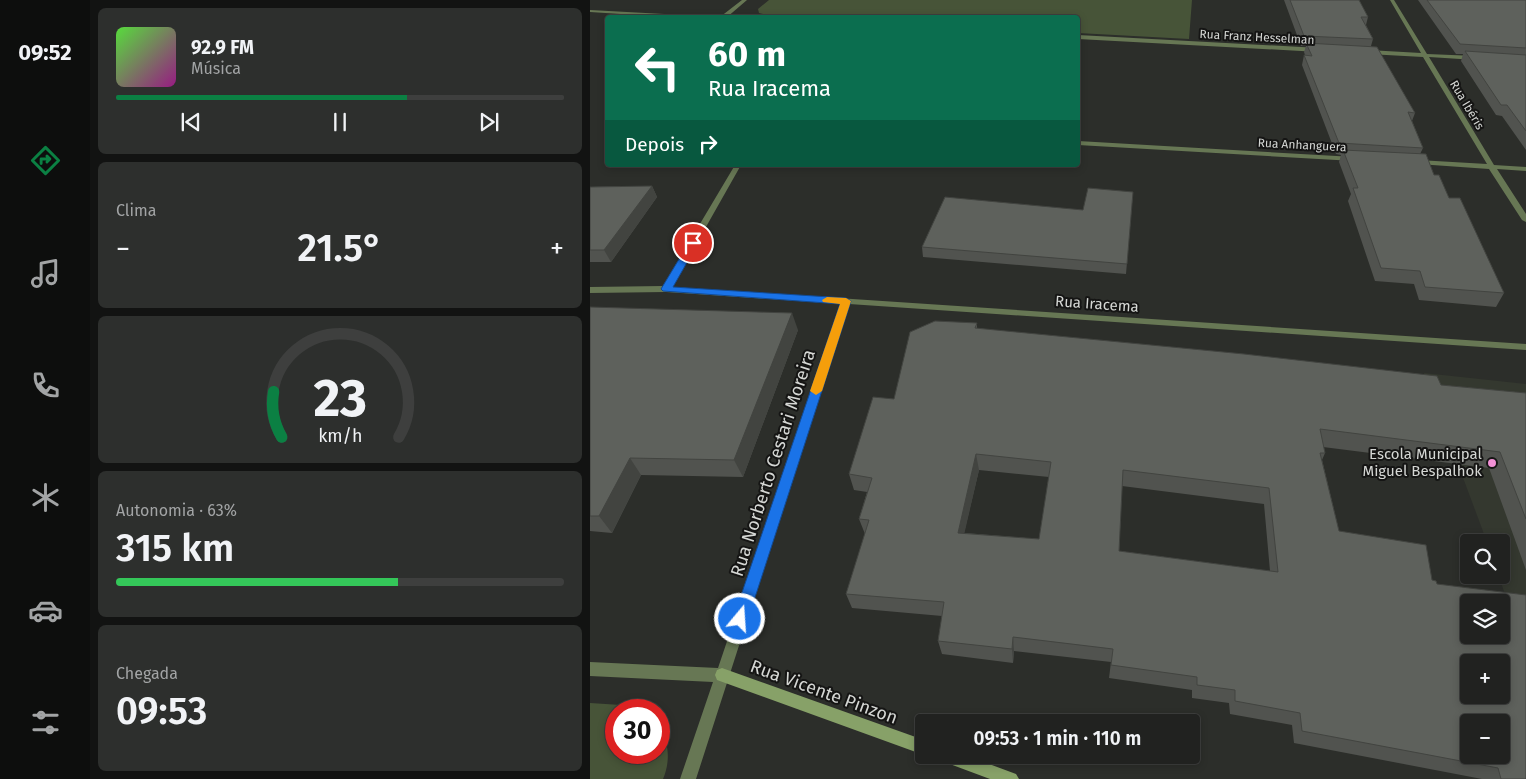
<!DOCTYPE html>
<html lang="pt">
<meta charset="utf-8">
<style>
:root{--surface:#212220;--page:#2d2f2d;--text:#f1f3f6;--muted:#a2a4a5;--line:#3e3f3e;--accent:#0b8043}
body{margin:0;font-family:"Fira Sans",sans-serif;background:var(--page);color:var(--text);height:100vh;display:flex;flex-direction:column;font-size:19px;white-space:nowrap}
*{box-sizing:border-box;margin:0}
p{font-size:16px;color:var(--muted)}
.icon{flex:none;width:28px;height:28px;fill:none;stroke:currentColor;stroke-width:2;stroke-linecap:round;stroke-linejoin:round}
.map{position:relative;flex:1;overflow:hidden}
.panel{display:flex;flex-direction:column;gap:8px;padding:8px;background:#121312;width:500px}
.panel>*{flex:none}
.banner{position:absolute;left:15px;top:15px;width:475px;height:152px;border-radius:5px;box-shadow:0 2px 8px #0003,0 0 0 1px var(--line);background:#0b6e4f;color:#fff;overflow:hidden}
.controls{position:absolute;left:870px;top:534px;display:grid;gap:10px}
.controls a{display:grid;place-items:center;width:50px;height:50px;border-radius:5px;background:var(--surface);box-shadow:0 2px 8px #0003,0 0 0 1px var(--line);font-size:25px}
.speed{position:absolute;left:15px;top:699px;display:flex;gap:10px;font-size:25px;font-weight:700;text-align:center}
.speed>*{display:grid;place-content:center;width:65px;height:65px;border-radius:50%;background:var(--surface);box-shadow:0 2px 8px #0003,0 0 0 1px var(--line);line-height:1}
.speed .limit{border:8px solid #d22;background:#fff;color:#111}
.pin{position:absolute;display:grid;place-items:center;width:42px;height:42px;color:#fff;margin:-21px;border:2px solid #fff;border-radius:50%;box-shadow:0 1px 5px #0007}
.me{position:absolute;width:55px;margin:-28px;rotate:18deg;stroke-linejoin:round;filter:drop-shadow(0 0 4px #0008)}
.turn{display:flex;align-items:center;gap:18px;height:105px;padding:0 20px;font-size:22px}
.turn .icon{width:65px;height:65px;stroke-width:2.5}
.turn b{display:block;font-size:35px;line-height:42px}
.then{display:flex;align-items:center;height:48px;padding:0 20px;background:#0003;gap:10px;font-size:19px}
.big{font-size:38px;font-weight:600;line-height:1.1}
.panel .widget{flex:1;display:flex;flex-direction:column;justify-content:center;gap:8px;min-width:0;padding:0 18px;border-radius:8px;background:var(--page)}
.panel .dial{align-items:center;gap:0}
.dial svg{height:130px;overflow:visible;fill:none;stroke:var(--line);stroke-width:7;stroke-linecap:round;text-anchor:middle}
.dial text{fill:var(--text);stroke:none}
.song{display:flex;align-items:center;gap:15px}
.cover{width:60px;height:60px;border-radius:8px;background:linear-gradient(135deg,hsl(110 70% 55%),hsl(310 70% 35%))}
.played{height:5px;border-radius:2px;background:linear-gradient(90deg,var(--accent) 65%,var(--line) 65%)}
.keys{display:flex;justify-content:space-around;direction:ltr}
.heat{display:flex;justify-content:space-between;align-items:center;font-size:28px;direction:ltr}
.charge{height:8px;border-radius:4px;background:linear-gradient(90deg,#34c759 63%,var(--line) 0)}
.trip{position:absolute;left:325px;top:714px;width:285px;height:50px;border-radius:5px;background:var(--surface);box-shadow:0 2px 8px #0003,0 0 0 1px var(--line);font-weight:600;line-height:50px;text-align:center}
main{display:flex;flex:1;min-height:0}
.dock{display:flex;flex-direction:column;width:90px;justify-content:space-around;align-items:center;background:#0d0e0d;color:var(--muted)}
.dock .icon{width:35px;height:35px}
.dock .active{color:var(--accent)}
.dock b{font-size:22px;color:var(--text)}
.map>svg:first-child{display:block}
</style>
<main>
<nav class="dock">
<b>09:52</b>
<svg class="icon active" aria-label="directions" viewBox="0 0 24 24"><path d="M12 3l9 9-9 9-9-9zM9 14v-3h6M13 9l2 2-2 2"/></svg>
<svg class="icon" aria-label="music" viewBox="0 0 24 24"><path d="M9 18V5l10-2v13"/><circle cx="6" cy="18" r="3"/><circle cx="16" cy="16" r="3"/></svg>
<svg class="icon" aria-label="phone" viewBox="0 0 24 24"><path d="M5 4h4l2 5-3 2q2 4 5 5l2-3 5 2v4C11 20 4 13 5 4z"/></svg>
<svg class="icon" aria-label="climate" viewBox="0 0 24 24"><path d="M12 3v18M4 7l16 10M4 17L20 7"/></svg>
<svg class="icon" aria-label="car" viewBox="0 0 24 24"><path d="M5 17H2v-5l4-1 3-4h7l3 4 3 1v5h-3M9 17h6M6 11h13"/><circle cx="7" cy="17" r="2"/><circle cx="17" cy="17" r="2"/></svg>
<svg class="icon" aria-label="filters" viewBox="0 0 24 24"><path d="M4 7h16M4 17h16"/><circle cx="9" cy="7" r="2"/><circle cx="15" cy="17" r="2"/></svg>
</nav>
<section class="panel">
<div class="widget">
<div class="song"><i class="cover"></i><div><b>92.9 FM</b><p>Música</p></div></div>
<div class="played"></div>
<div class="keys"><svg class="icon" aria-label="previous" viewBox="0 0 24 24"><path d="M18 5L8 12l10 7zM5 5v14"/></svg><svg class="icon" aria-label="pause" viewBox="0 0 24 24"><path d="M8 5v14M16 5v14"/></svg><svg class="icon" aria-label="next" viewBox="0 0 24 24"><path d="M6 5l10 7-10 7zM19 5v14"/></svg></div>
</div>
<div class="widget"><p>Clima</p>
<div class="heat"><a>−</a><b class="big">21.5°</b><a>+</a></div>
</div>
<div class="widget dial"><svg viewBox="0 0 100 80">
<path d="M14 69A42 42 0 1 1 86 69"/>
<path d="M14 69A42 42 0 0 1 9 41" stroke="#0b8043"/>
<text x="50" y="56" font-size="32" font-weight="700">23</text>
<text x="50" y="72" font-size="11">km/h</text>
</svg></div>
<div class="widget"><p>Autonomia · 63%</p><b class="big">315 km</b><div class="charge"></div></div>
<div class="widget"><p>Chegada</p><b class="big">09:53</b></div>
</section>
<div class="map">
<svg width="936" height="779" viewBox="0 0 936 779">
<rect width="100%" height="100%" fill="#2c2e2a"/>
<path fill="#34382f" d="M834,373l102,11v266l-28,-75h3v-33h-14z"/>
<g fill="#475438">
<path d="M179,0h423l-3,39 -111,-6v-15h-300l-19,-5 -1,-4z"/>
<path d="M0,703l31,2 16,5h-21v42h43v-23c11,13 11,34 4,50h-73z"/>
</g>
<g fill="none" stroke-linecap="round" stroke-linejoin="round">
<g fill="#677754" fill-rule="evenodd">
<path d="M152,0h5l-21,18h-44l-92,-6v-2l130,7z"/>
<path d="M800,0h4l33,54 49,2 3,2 -3,2 -47,-3 65,108 32,2v4l-29,-2 29,45v8l-4,-2 -33,-51 -71,-5 -3,-2 3,-2 69,4 -64,-107 -55,-3 -3,-2 3,-2 53,3z"/>
<path d="M488,35l241,13 3,2 -3,2 -241,-13z"/>
<path d="M488,141l276,16 3,2 -3,2 -276,-16z"/>
<path d="M145,165h6l-69,122 854,57v6l-677,-46 -153,475h-16l33,-97 -123,-6v-14l128,6 123,-364 -175,-12 -76,1v-6l73,-1z"/>
</g>
<g fill="#87a168" fill-rule="evenodd">
<path d="M132,668l202,72v15h1h-1l-207,-75 -2,-5 2,-5z"/>
<path d="M347,755h28l51,19 3,5h-29l-51,-19z"/>
</g>
</g>
<g fill="#51534f" fill-rule="evenodd">
<path d="M694,0h75l9,17 -2,8 7,14 -2,7 44,67 -3,8 11,27 -3,6 29,44 55,95 -8,14 -77,-7 -5,-16 -39,-3 -27,-80 3,-7 -12,-32 2,-7 -5,-1 -34,-89 2,-10h1l-1,-3 2,-6h-5z"/>
<path d="M828,0h108v150l-24,-34 -6,-1 -35,-54 2,-7h-7z"/>
<path d="M62,186l5,11 -46,65h-21v-75z"/>
<path d="M543,192l-7,82 -203,-17 -1,-10 161,-37z"/>
<path d="M0,307l208,23 -55,147 -102,-2 -29,58 -22,-2z"/>
<path d="M387,323v5l464,57 85,8v177l-37,-102 -166,-21 2,6 -3,7 17,71 93,49 5,4 89,195h-44l-188,-36 -2,-18 -62,-11 -1,-11 -37,-5v-8l-83,-12 2,-16 -97,-11 -1,12 -71,-9 -4,-13 4,-25 -90,-8 -6,-14 19,-60 -6,-15 8,-27 -13,-2 -5,-16 45,-75zM389,470l70,7 -10,62 -75,-6zM532,486l142,18 6,67 -151,-20z"/>
</g>
<g fill="#424440">
<path d="M62,186l5,11 -46,65 -7,-12z"/>
<path d="M202,313l6,17 -55,147 -9,-17z"/>
<path d="M386,454l3,16 -18,78 -3,-15z"/>
<path d="M40,458l11,17 -29,58 -13,-17z"/>
<path d="M423,637l1,14 -1,12 -1,-14z"/>
</g>
<g fill="#5e615c" stroke="#424440" fill-rule="evenodd">
<path d="M700,0h69l9,17h-7l12,22 -69,-3z"/>
<path d="M837,0h99v48l-66,-4z"/>
<path d="M716,43l71,4 38,66 -7,-1 15,36 -84,-5 -35,-88 8,1z"/>
<path d="M875,51l61,4v76l-19,-26h-6z"/>
<path d="M753,150l83,4 8,21h5l10,23h11l44,95 -79,-6 -5,-16 -39,-3 -28,-80h5z"/>
<path d="M62,186l-48,64h-14v-63z"/>
<path d="M498,188l45,4 -6,72 -205,-17 23,-50 138,13z"/>
<path d="M0,307l202,6 -58,147 -104,-2 -31,58h-9z"/>
<path d="M345,321l42,2 -2,5 269,26 193,22 4,9 85,8v126l-26,-67 -180,-23 5,24h-5l19,78 87,14 6,35 4,1 1,3 89,11v184h-25l-3,-11 -196,-37 -2,-18 -65,-12v-11l-38,-5v-8l-86,-12 2,-16 -100,-12 -1,12 -74,-8 6,-39 -98,-8 23,-74 -10,-1 13,-41 -23,-4 24,-77 21,2 16,-67zM386,454l75,8 -12,77 -81,-6zM533,470l146,18 9,84 -159,-21zM879,602h32v33h-32zM879,662h32v33h-32zM879,722h32v33h-32z"/>
</g>
<path fill="#1a73e8" stroke="#114b97" d="M100,241l8,2 -25,44 173,11 5,3 -103,318 -2,5 -6,2 -5,-2 -2,-5 107,-315 -177,-13 -2,-2z"/>
<path fill="#f59e0b" d="M237,297l19,1 5,3 -29,90 -6,4 -6,-4 30,-87 -17,-2 -1,-2z"/>
<circle fill="#f391d6" stroke="#151514" stroke-width="2" cx="902" cy="463" r="5"/>
<g text-anchor="middle" stroke-width="4" stroke-linejoin="round" paint-order="stroke">
<g font-size="12" fill="#d5d7d4" stroke="#151514">
<text transform="translate(667 37) rotate(3)" y="4">Rua Franz Hesselman</text>
<text transform="translate(877 105) rotate(59)" y="4">Rua Ibéris</text>
<text transform="translate(712 145) rotate(3)" y="4">Rua Anhanguera</text>
</g>
<g font-size="15" fill="#d5d7d4" stroke="#151514">
<text transform="translate(507 304) rotate(4)" y="5">Rua Iracema</text>
</g>
<g font-size="15" fill="#d5d7d4" stroke="#151514" text-anchor="end">
<text x="892" y="459">Escola Municipal<tspan x="892" dy="17">Miguel Bespalhok</tspan></text>
</g>
<g font-size="18" fill="#d5d7d4" stroke="#151514">
<text transform="translate(183 463) rotate(-72)" y="6">Rua Norberto Cestari Moreira</text>
<text transform="translate(234 692) rotate(20)" y="6">Rua Vicente Pinzon</text>
</g>
</g>
</svg>
<div class="controls">
<a><svg class="icon" aria-label="search" viewBox="0 0 24 24"><circle cx="10" cy="10" r="6"/><path d="M15 15l6 6"/></svg></a>
<a><svg class="icon" aria-label="layers" viewBox="0 0 24 24"><path d="M12 4l9 5-9 5-9-5zM3 14l9 5 9-5"/></svg></a>
<a>+</a>
<a>−</a>
</div>
<div class="speed"><div class="limit">30</div></div>
<div class="pin" style="left:103px;top:243px;background:#d93025"><svg class="icon" aria-label="arrive" viewBox="0 0 24 24"><path d="M6 21V4h12l-3 4 3 4H6"/></svg></div>
<svg class="me" style="left:150px;top:619px" viewBox="-20 -20 40 40"><circle r="17" fill="#1a73e8" stroke="#fff" stroke-width="3"/><path d="M0-11L8 9 0 5-8 9z" fill="#fff"/></svg>
<div class="trip">09:53 · 1 min · 110 m</div>
<div class="banner">
<div class="turn"><svg class="icon" aria-label="left" viewBox="0 0 24 24"><path d="M17 20v-9H6M10 6l-5 5 5 5"/></svg><div><b>60 m</b>Rua Iracema</div></div>
<div class="then">Depois<svg class="icon" aria-label="right" viewBox="0 0 24 24"><path d="M7 20v-9h11M14 6l5 5-5 5"/></svg></div>
</div>
</div>
</main>
